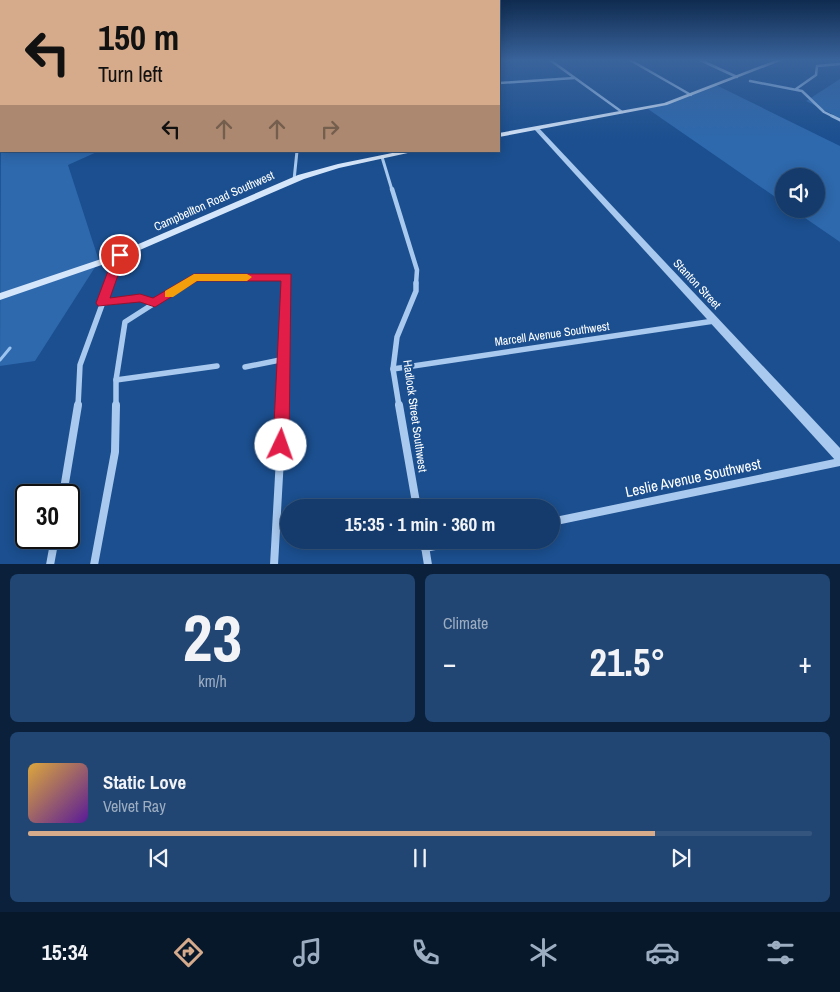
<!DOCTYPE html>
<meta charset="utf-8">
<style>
:root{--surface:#143b6b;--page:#214673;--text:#f1f3f6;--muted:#9dadc1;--line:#33557e;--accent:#d6ab8b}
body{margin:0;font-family:"Archivo Narrow",sans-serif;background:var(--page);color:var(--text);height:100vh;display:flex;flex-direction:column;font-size:19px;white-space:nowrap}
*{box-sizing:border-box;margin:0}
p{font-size:16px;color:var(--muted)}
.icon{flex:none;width:28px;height:28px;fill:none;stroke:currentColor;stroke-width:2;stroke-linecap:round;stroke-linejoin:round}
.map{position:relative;height:564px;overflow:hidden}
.drawer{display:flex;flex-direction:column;gap:10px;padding:10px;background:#0b203b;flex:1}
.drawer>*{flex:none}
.guide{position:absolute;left:0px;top:0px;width:500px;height:152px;box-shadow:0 2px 12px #0003,0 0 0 1px var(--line);background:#d6ab8b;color:#111;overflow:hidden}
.buttons{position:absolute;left:775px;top:168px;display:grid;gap:10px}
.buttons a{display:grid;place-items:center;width:50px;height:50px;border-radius:50%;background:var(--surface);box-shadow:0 2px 12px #0003,0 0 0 1px var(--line);font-size:25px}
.speed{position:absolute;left:15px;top:484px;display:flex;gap:10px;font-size:25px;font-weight:700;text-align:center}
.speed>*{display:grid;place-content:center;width:65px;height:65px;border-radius:50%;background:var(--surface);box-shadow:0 2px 12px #0003,0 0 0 1px var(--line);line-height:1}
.speed .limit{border:2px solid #111;border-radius:8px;background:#fff;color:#111}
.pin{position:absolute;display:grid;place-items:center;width:42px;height:42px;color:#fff;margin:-21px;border:2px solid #fff;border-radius:50%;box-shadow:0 1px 5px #0007}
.me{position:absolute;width:55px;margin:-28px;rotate:3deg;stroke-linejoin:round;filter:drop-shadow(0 0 4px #0008)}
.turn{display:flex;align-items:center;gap:18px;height:105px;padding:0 15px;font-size:22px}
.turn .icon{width:65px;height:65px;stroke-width:2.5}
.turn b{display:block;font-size:35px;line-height:42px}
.lanes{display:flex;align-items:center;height:48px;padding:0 15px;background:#0003;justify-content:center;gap:25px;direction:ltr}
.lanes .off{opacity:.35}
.big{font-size:38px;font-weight:800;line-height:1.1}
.drawer .widget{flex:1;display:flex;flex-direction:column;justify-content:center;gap:8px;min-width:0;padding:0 18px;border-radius:8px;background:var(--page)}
.drawer .dial{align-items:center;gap:0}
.dial b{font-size:65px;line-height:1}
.song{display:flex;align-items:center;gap:15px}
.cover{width:60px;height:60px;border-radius:8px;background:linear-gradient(135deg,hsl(40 70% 55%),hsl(270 70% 35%))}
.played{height:5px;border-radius:2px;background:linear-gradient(90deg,var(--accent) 80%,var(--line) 80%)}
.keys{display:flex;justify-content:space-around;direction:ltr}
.heat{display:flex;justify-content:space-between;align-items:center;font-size:28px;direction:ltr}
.drawer .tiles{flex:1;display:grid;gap:10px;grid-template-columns:1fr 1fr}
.widget:last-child{grid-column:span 2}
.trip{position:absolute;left:280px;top:499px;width:280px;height:50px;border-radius:25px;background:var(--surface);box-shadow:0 2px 12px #0003,0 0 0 1px var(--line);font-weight:800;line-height:50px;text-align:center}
.tabs{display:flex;height:80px;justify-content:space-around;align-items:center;background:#08182b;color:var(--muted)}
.tabs .icon{width:35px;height:35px}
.tabs .selected{color:var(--accent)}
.tabs b{font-size:22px;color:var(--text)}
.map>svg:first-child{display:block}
</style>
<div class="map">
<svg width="840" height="565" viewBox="0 0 840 565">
<rect width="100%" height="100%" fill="#1b4f8f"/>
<g fill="#2e69ad">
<path d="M840,79v39l-34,-17z"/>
<path d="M716,85l124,61v96l-48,-33h24v-33h-32v27l-136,-94z"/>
<path d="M1,112v39h98l-31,14 31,96 -64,100 -35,5z"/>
</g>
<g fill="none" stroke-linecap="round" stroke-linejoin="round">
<path stroke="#9cc4f0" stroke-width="3" d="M0,360l10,-12"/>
<g stroke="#a9c9ee" stroke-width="2.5">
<path d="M550,60l72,52"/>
<path d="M630,60l61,35"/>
<path d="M700,60l37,17"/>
<path d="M750,81l52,10 22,21 10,5"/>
<path d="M499,83l75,-5"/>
<path d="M796,89l20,-14 1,-9 23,-2"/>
</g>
<g stroke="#a9c9ee" stroke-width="3">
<path d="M832,116l8,4"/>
<path d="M382,157l10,33"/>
<path d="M294,180l3,-29"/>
</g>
<g stroke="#a9c9ee" stroke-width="4.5">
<path d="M392,189l25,81 -1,14"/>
<path d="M109,284l11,-29"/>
<path d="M184,284l10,-6 93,-1v7"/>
</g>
<g stroke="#a9c9ee" stroke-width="5.5">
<path d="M102,303l38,-5 15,5"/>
<path d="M245,367l40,-8"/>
<path d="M393,369l321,-48"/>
<path d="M116,380l101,-14"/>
<path d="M78,406l2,-41 30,-82"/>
<path d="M116,406v-26l9,-58 61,-39"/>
<path d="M283,406l4,-123"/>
<path d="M399,406l-6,-37 4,-32 19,-46v-8"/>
</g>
<g stroke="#a9c9ee" stroke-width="8">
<path d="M399,405l18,103"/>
<path d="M63,495l15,-90"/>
<path d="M551,522l289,-60"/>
<path d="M424,540l4,25"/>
<path d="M425,548l40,-8"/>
<path d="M50,565l5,-27"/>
<path d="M94,565l21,-113 1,-47"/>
<path d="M274,565l9,-160"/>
</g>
<g fill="#a9c9ee" fill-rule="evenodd">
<rect x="0" y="78" width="1" height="2"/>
<path d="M534,127h4l302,321v15l-4,-2 -302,-332z"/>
</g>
<g fill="#d6e6fa" fill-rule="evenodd">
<path d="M776,60h7l-116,45 -168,32v-4l165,-30z"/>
<path d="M402,151h15l-78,17 -35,11 -185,80 -119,41v-7l113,-38 185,-80 40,-11z"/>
</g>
</g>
<linearGradient id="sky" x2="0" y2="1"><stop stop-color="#0f2b4f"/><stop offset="0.43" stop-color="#39639b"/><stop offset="1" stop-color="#39639b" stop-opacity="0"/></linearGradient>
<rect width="840" height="139" fill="url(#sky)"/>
<path fill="#e11d48" stroke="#92132f" d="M120,252l5,3 -15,43 30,-4 13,4 41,-24h97l-2,171 -3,5 -5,2 -6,-2 -2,-5 8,-164h-84l-42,26 -15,-5 -42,4 -2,-3 18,-48z"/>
<path fill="#f59e0b" d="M194,274h53l5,3 -5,4h-50l-24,16h-8v-6z"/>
<g text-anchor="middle" stroke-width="4.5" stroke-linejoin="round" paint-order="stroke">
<g font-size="12" fill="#fff" stroke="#1b4f8f">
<text transform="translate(214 201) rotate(-24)" y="4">Campbellton Road Southwest</text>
<text transform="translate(697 284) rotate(47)" y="4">Stanton Street</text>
<text transform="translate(552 334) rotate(-8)" y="4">Marcell Avenue Southwest</text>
<text transform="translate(415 416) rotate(82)" y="4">Hadlock Street Southwest</text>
</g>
<g font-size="15" fill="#fff" stroke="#1b4f8f">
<text transform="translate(693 478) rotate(-12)" y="5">Leslie Avenue Southwest</text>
</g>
</g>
</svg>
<div class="buttons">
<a><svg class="icon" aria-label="sound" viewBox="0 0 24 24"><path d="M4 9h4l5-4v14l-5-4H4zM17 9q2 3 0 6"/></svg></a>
</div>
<div class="speed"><div class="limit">30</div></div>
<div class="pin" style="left:120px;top:255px;background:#d93025"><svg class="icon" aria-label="arrive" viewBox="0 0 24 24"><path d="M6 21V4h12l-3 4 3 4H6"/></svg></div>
<svg class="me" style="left:281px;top:445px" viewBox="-20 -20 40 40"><circle r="19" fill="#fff"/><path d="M0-13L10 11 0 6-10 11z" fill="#e11d48"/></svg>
<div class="trip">15:35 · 1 min · 360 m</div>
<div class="guide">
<div class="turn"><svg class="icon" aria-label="left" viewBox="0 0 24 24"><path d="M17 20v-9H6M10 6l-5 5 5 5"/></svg><div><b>150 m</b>Turn left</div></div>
<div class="lanes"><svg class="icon" aria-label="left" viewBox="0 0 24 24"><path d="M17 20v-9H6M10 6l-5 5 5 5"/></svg><svg class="icon off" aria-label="ahead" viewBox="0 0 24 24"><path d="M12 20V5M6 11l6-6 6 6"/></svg><svg class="icon off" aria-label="ahead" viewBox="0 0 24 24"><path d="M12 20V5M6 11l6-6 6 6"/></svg><svg class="icon off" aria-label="right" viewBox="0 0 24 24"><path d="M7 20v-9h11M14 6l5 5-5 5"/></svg></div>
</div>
</div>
<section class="drawer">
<div class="tiles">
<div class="widget dial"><b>23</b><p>km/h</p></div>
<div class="widget"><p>Climate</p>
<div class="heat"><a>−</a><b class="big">21.5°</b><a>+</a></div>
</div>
<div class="widget">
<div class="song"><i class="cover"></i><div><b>Static Love</b><p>Velvet Ray</p></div></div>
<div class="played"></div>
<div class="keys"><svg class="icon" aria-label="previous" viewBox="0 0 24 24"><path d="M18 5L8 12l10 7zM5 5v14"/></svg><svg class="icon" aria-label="pause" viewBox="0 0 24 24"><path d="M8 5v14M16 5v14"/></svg><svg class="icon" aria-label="next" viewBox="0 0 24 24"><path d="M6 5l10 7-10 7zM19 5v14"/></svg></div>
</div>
</div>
</section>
<nav class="tabs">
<b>15:34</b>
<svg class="icon selected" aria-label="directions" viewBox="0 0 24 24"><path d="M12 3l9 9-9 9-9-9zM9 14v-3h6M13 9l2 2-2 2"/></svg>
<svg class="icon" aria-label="music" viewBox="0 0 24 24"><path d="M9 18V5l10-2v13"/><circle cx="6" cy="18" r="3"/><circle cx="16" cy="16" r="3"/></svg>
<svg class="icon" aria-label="phone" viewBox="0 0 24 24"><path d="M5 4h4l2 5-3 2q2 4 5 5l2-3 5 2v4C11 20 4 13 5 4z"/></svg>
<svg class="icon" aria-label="climate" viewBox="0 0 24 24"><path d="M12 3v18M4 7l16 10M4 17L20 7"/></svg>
<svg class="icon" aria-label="car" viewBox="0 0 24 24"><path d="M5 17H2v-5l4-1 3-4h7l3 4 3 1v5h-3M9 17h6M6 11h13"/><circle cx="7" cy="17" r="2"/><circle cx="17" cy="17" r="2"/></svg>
<svg class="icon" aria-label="filters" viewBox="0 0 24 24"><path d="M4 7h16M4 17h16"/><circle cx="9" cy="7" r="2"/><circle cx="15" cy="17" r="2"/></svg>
</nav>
